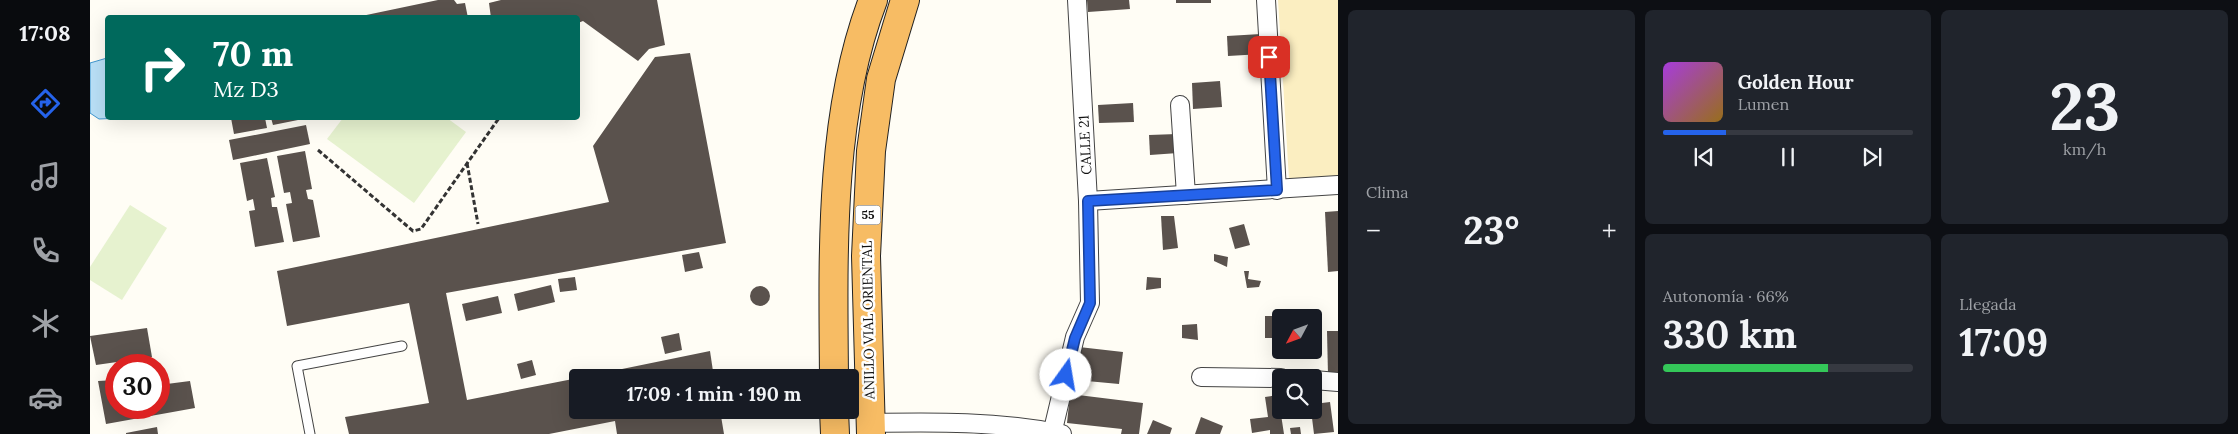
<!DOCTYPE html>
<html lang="es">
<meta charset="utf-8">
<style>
:root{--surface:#171b24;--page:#20242c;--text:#f1f3f6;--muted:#9ea1a6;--line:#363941;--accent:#2563eb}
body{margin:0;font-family:Lora,serif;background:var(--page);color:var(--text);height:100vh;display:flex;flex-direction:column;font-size:19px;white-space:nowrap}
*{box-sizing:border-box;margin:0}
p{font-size:16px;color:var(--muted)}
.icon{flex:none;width:28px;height:28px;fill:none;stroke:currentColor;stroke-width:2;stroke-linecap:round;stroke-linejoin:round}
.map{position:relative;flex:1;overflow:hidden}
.details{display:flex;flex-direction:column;gap:10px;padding:10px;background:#0d0f14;width:900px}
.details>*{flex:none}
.top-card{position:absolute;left:15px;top:15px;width:475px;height:105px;border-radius:5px;box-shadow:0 5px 20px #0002;background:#00695c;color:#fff;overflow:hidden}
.needle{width:32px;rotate:229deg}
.buttons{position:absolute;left:1182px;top:309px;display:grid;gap:10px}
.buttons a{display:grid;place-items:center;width:50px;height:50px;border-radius:5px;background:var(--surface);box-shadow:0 5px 20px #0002;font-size:25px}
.speed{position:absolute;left:15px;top:354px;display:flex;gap:10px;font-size:25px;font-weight:700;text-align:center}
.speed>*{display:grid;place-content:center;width:65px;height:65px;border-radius:50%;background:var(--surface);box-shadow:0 5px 20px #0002;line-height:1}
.speed .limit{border:8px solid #d22;background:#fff;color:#111}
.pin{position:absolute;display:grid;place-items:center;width:42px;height:42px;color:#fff;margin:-21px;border-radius:10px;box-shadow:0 2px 8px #0006}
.me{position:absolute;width:55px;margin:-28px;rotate:13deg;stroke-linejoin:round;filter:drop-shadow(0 0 4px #0008)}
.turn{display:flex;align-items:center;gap:18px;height:105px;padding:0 25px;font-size:22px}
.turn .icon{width:65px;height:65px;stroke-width:2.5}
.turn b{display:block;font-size:35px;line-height:42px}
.big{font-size:38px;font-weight:700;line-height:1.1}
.details .widget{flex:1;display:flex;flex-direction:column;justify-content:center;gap:8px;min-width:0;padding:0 18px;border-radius:8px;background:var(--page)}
.details .dial{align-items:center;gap:0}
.dial b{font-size:65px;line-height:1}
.song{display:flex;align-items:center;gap:15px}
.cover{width:60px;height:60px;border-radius:8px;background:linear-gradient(135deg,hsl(280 70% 55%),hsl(40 70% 35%))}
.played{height:5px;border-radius:2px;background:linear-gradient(90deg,var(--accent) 25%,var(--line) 25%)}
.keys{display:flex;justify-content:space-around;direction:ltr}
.heat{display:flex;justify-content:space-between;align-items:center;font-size:28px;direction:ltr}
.charge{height:8px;border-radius:4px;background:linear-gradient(90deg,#34c759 66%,var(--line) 0)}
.details .tiles{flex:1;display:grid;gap:10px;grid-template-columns:repeat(3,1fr)}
.widget:first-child{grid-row:span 2}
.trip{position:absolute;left:479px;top:369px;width:290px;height:50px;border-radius:5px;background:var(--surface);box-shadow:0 5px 20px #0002;font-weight:700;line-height:50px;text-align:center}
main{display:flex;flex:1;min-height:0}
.tabs{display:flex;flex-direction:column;width:90px;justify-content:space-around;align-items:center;background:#090b0e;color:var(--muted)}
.tabs .icon{width:35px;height:35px}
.tabs .selected{color:var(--accent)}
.tabs b{font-size:22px;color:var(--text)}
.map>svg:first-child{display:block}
</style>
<main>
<nav class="tabs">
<b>17:08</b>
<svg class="icon selected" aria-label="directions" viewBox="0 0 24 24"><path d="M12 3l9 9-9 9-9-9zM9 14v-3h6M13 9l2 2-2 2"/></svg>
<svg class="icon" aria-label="music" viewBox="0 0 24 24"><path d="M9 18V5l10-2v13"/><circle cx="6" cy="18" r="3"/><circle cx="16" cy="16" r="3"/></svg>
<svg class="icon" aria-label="phone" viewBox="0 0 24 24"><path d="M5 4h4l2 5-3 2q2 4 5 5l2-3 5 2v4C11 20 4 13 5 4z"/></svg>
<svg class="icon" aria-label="climate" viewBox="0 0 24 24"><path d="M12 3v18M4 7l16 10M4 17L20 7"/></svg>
<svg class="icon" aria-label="car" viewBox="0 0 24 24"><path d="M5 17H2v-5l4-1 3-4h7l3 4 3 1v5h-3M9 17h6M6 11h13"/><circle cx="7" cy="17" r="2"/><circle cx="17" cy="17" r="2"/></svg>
</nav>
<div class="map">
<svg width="1248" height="434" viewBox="0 0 1248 434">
<rect width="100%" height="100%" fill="#fffdf5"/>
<path fill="#fbeec1" d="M1188,0h60v177l-49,2z"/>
<g fill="#e6f2cf">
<path d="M253,118h104l19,14 -52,71 -87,-64z"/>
<path d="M40,205l37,23 -45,72 -32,-20v-13z"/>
</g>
<path fill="#b9e0f7" stroke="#3f96cf" d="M17,58l1,60h17l-26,1 -9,-6v-50z"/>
<g fill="#5a524d">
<path d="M348,0h16l3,4 8,-1 3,15h-116z"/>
<path d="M411,0h156l8,45 -16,4 -11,12 -55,-40 -5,2v-5h-87l-2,-15z"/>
<path d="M997,0h42l1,9 -42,3z"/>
<rect x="1086" y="0" width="35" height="3"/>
<path d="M1171,34l1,20 -34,2 -1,-20z"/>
<path d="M600,53l36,190 -280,50 21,107 111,-22v32h142l4,24h-107l-2,-13 -66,13h-200l-4,-17 84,-14 -20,-100 -122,23 -10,-55 332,-69 -16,-56 62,-89z"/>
<path d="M1130,81l2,26 -29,2 -1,-26z"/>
<path d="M1043,103l1,19 -35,1 -1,-18z"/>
<path d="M141,118h34l2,10 -33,6z"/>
<path d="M181,118h26l1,2 -25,5z"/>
<path d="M216,125l4,19 -77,16 -4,-20z"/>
<path d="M1087,134l1,19 -28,2 -1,-20z"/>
<path d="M215,151l7,38 -6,1 2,9 5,1 7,37 -27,5 -7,-38 6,-1 -2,-11 -6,1 -7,-37z"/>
<path d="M177,158l8,39 -4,1 1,9h5l7,35 -29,5 -6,-36 6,-1 -2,-11 -6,2 -7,-38z"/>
<path d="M1248,211v60l-10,1 -3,-60z"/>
<path d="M1071,216h13l4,32 -15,2z"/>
<path d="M1154,224l6,21 -15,4 -6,-21z"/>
<path d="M609,252l4,16 -18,4 -3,-17z"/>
<path d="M1124,254l14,3 -1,10 -13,-6z"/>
<path d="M1154,271h5l-1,8 13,2 -2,6 -12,1z"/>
<path d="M485,277l2,13 -17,2 -2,-13z"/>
<path d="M1057,277l14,1v10l-15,2z"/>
<path d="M461,285l4,17 -37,9 -4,-17z"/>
<circle cx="670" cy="296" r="10"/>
<path d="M408,296l4,17 -36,8 -4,-17z"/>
<rect x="1175" y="316" width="12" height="22"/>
<path d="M1107,324l1,16 -16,-2v-13z"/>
<path d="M57,328l5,29 -56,8 -6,-29z"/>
<path d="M1237,331h11v43l-10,1z"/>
<path d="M589,333l3,17 -17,4 -4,-17z"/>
<path d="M989,347l44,5 -4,32 -43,-4z"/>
<path d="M620,351l4,27h-131v-1z"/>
<path d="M442,360l4,15 -15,4 -4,-15z"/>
<path d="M26,380v28h43v-23l31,-4 5,27 -89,16 -8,-43z"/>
<path d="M980,394l73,9 -4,31h-18l1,-5 -55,-6z"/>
<path d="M1188,395l6,39h-14v-4l-18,3 -2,-14 18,-2 -3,-20z"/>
<path d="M1240,402l4,30 -20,2 -3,-24h3v-6z"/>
<path d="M1111,417l22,9 -3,8h-25z"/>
<path d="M1063,420l19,8 -2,6h-23z"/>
<path d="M67,427l1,7h-32v-1z"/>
<path d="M1210,427l1,7h-10l-1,-6z"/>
</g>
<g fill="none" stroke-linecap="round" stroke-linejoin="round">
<g stroke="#444" stroke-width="11">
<path id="service" d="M220,434l-13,-68 105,-20"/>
</g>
<g stroke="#444" stroke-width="20">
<g id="minor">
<path d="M1176,0l11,190"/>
<path d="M1090,105l6,90"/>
<path d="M998,201l250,-16"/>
<path d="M1111,377l80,1"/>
<path d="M1224,380l24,2"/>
<path d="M780,423c65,-1 128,-2 192,11"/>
<path d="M962,434l23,-97 15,-34 -2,-102 -11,-201"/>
</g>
</g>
<g stroke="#222" stroke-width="30">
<g id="trunk">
<path d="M744,378c-1,-122 -5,-264 39,-378"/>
<path d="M744,410l1,24"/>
<path d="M781,434l-5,-178 5,-105 10,-72 24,-79"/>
</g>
</g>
<g stroke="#333" stroke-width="3" stroke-dasharray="5 2.5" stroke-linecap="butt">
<path d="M228,150l95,81 8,-2 78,-111"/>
<path d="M377,163l11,61"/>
</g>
<use href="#service" stroke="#fff" stroke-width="9"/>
<use href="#minor" stroke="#fff" stroke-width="18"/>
<use href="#trunk" stroke="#f7bc64" stroke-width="28"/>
</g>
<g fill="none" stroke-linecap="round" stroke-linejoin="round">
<g stroke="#184099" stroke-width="12">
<path id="route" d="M976,375l9,-37 15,-35 -2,-102 189,-11 -8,-133"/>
</g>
<use href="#route" stroke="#2563eb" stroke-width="9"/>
</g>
<g text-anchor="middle" stroke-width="5" stroke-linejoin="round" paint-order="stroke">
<rect fill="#fff" stroke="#585858" stroke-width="1" x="765.5" y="205.5" width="25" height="19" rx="4"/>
<g font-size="12" font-weight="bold" fill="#111">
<text x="778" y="219">55</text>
</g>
<g font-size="14" fill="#111" stroke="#fff">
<text transform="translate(995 145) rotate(-93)" y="5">CALLE 21</text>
<text transform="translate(778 320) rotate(-91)" y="5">ANILLO VIAL ORIENTAL</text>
</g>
</g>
</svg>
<div class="buttons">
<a><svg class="needle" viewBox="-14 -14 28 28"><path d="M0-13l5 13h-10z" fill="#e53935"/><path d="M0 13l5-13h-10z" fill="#9ea1a6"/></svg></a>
<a><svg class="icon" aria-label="search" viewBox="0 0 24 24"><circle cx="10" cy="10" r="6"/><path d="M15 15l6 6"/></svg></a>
</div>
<div class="speed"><div class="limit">30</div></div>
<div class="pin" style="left:1179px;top:57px;background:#d93025"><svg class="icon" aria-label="arrive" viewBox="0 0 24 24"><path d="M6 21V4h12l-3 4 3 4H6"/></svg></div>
<svg class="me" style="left:976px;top:375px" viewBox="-20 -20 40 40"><circle r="19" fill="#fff"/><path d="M0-13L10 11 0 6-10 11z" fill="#2563eb"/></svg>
<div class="trip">17:09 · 1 min · 190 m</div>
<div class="top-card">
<div class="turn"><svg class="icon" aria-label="right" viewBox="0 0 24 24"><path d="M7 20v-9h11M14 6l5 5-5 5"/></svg><div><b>70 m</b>Mz D3</div></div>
</div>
</div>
<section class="details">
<div class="tiles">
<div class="widget"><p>Clima</p>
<div class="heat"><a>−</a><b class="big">23°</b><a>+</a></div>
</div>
<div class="widget">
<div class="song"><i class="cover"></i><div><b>Golden Hour</b><p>Lumen</p></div></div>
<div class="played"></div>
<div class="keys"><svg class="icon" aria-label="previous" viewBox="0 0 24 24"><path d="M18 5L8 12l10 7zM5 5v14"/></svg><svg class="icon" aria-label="pause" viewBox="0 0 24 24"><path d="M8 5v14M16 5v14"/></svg><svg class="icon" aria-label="next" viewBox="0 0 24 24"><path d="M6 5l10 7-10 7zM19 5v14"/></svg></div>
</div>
<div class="widget dial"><b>23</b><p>km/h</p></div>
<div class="widget"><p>Autonomía · 66%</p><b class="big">330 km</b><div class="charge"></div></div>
<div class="widget"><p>Llegada</p><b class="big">17:09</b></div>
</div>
</section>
</main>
